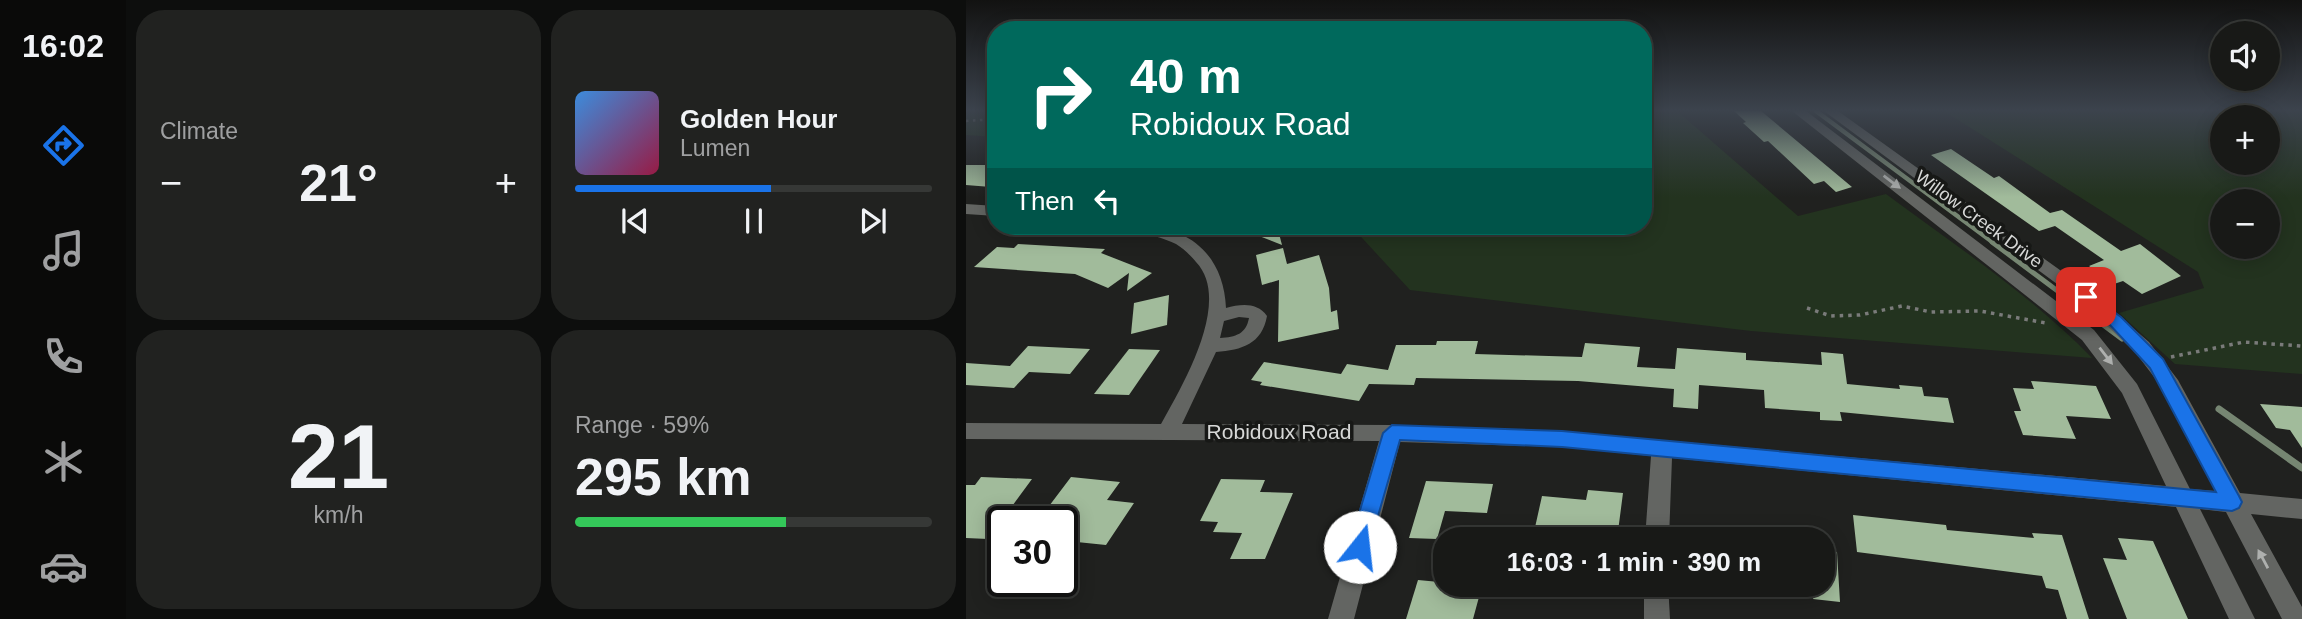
<!DOCTYPE html>
<meta charset="utf-8">
<style>
:root{--surface:#181917;--page:#212220;--text:#f1f3f6;--muted:#9fa0a1;--line:#363836;--accent:#1a73e8}
body{margin:0;font-family:Helvetica,sans-serif;background:var(--page);color:var(--text);height:100vh;display:flex;flex-direction:column;font-size:26px;white-space:nowrap}
*{box-sizing:border-box;margin:0}
p{font-size:23px;color:var(--muted)}
.icon{flex:none;width:38px;height:38px;fill:none;stroke:currentColor;stroke-width:2;stroke-linecap:round;stroke-linejoin:round}
.map{position:relative;flex:1;overflow:hidden}
.sheet{display:flex;flex-direction:column;gap:10px;padding:10px;background:#0d0e0d;width:840px}
.sheet>*{flex:none}
.top-card{position:absolute;left:21px;top:21px;width:665px;height:214px;border-radius:28px;box-shadow:0 4px 18px #0003,0 0 0 2px var(--line);background:#00695c;color:#fff;overflow:hidden}
.tools{position:absolute;left:1244px;top:21px;display:grid;gap:14px}
.tools a{display:grid;place-items:center;width:70px;height:70px;border-radius:50%;background:var(--surface);box-shadow:0 4px 18px #0003,0 0 0 2px var(--line);font-size:35px}
.speed{position:absolute;left:21px;top:506px;display:flex;gap:14px;font-size:35px;font-weight:700;text-align:center}
.speed>*{display:grid;place-content:center;width:91px;height:91px;border-radius:50%;background:var(--surface);box-shadow:0 4px 18px #0003,0 0 0 2px var(--line);line-height:1}
.speed .limit{border:4px solid #111;border-radius:10px;background:#fff;color:#111}
.pin{position:absolute;display:grid;place-items:center;width:60px;height:60px;color:#fff;margin:-30px;border-radius:14px;box-shadow:0 4px 10px #0006}
.me{position:absolute;width:77px;margin:-38px;rotate:16deg;stroke-linejoin:round;filter:drop-shadow(0 0 5px #0008)}
.turn{display:flex;align-items:center;gap:24px;height:147px;padding:0 28px;font-size:32px}
.turn .icon{width:91px;height:91px;stroke-width:2.5}
.turn b{display:block;font-size:49px;line-height:60px}
.then{display:flex;align-items:center;height:66px;padding:0 28px;background:#0003;gap:14px;font-size:26px}
.big{font-size:52px;font-weight:700;line-height:1.1}
.sheet .card{flex:1;display:flex;flex-direction:column;justify-content:center;gap:10px;min-width:0;padding:0 24px;border-radius:28px;background:var(--page)}
.sheet .dial{align-items:center;gap:0}
.dial b{font-size:91px;line-height:1}
.song{display:flex;align-items:center;gap:21px}
.cover{width:84px;height:84px;border-radius:10px;background:linear-gradient(135deg,hsl(210 70% 55%),hsl(340 70% 35%))}
.played{height:7px;border-radius:4px;background:linear-gradient(90deg,var(--accent) 55%,var(--line) 55%)}
.keys{display:flex;justify-content:space-around;direction:ltr}
.heat{display:flex;justify-content:space-between;align-items:center;font-size:38px;direction:ltr}
.charge{height:10px;border-radius:5px;background:linear-gradient(90deg,#34c759 59%,var(--line) 0)}
.sheet .tiles{flex:1;display:grid;gap:10px;grid-template-columns:repeat(2,1fr)}
.trip{position:absolute;left:467px;top:527px;width:402px;height:70px;border-radius:28px;background:var(--surface);box-shadow:0 4px 18px #0003,0 0 0 2px var(--line);font-weight:700;line-height:70px;text-align:center}
main{display:flex;flex:1;min-height:0}
.tab-bar{display:flex;flex-direction:column;width:126px;justify-content:space-around;align-items:center;background:#0a0a09;color:var(--muted)}
.tab-bar .icon{width:49px;height:49px}
.tab-bar .on{color:var(--accent)}
.tab-bar b{font-size:32px;color:var(--text)}
.map>svg:first-child{display:block}
</style>
<main>
<nav class="tab-bar">
<b>16:02</b>
<svg class="icon on" aria-label="directions" viewBox="0 0 24 24"><path d="M12 3l9 9-9 9-9-9zM9 14v-3h6M13 9l2 2-2 2"/></svg>
<svg class="icon" aria-label="music" viewBox="0 0 24 24"><path d="M9 18V5l10-2v13"/><circle cx="6" cy="18" r="3"/><circle cx="16" cy="16" r="3"/></svg>
<svg class="icon" aria-label="phone" viewBox="0 0 24 24"><path d="M5 4h4l2 5-3 2q2 4 5 5l2-3 5 2v4C11 20 4 13 5 4z"/></svg>
<svg class="icon" aria-label="climate" viewBox="0 0 24 24"><path d="M12 3v18M4 7l16 10M4 17L20 7"/></svg>
<svg class="icon" aria-label="car" viewBox="0 0 24 24"><path d="M5 17H2v-5l4-1 3-4h7l3 4 3 1v5h-3M9 17h6M6 11h13"/><circle cx="7" cy="17" r="2"/><circle cx="17" cy="17" r="2"/></svg>
</nav>
<section class="sheet">
<div class="tiles">
<div class="card"><p>Climate</p>
<div class="heat"><a>−</a><b class="big">21°</b><a>+</a></div>
</div>
<div class="card">
<div class="song"><i class="cover"></i><div><b>Golden Hour</b><p>Lumen</p></div></div>
<div class="played"></div>
<div class="keys"><svg class="icon" aria-label="previous" viewBox="0 0 24 24"><path d="M18 5L8 12l10 7zM5 5v14"/></svg><svg class="icon" aria-label="pause" viewBox="0 0 24 24"><path d="M8 5v14M16 5v14"/></svg><svg class="icon" aria-label="next" viewBox="0 0 24 24"><path d="M6 5l10 7-10 7zM19 5v14"/></svg></div>
</div>
<div class="card dial"><b>21</b><p>km/h</p></div>
<div class="card"><p>Range · 59%</p><b class="big">295 km</b><div class="charge"></div></div>
</div>
</section>
<div class="map">
<svg width="1336" height="619" viewBox="0 0 1336 619">
<rect width="100%" height="100%" fill="#20211f"/>
<g fill="#23331f" fill-rule="evenodd">
<path d="M0,111h30v26l-30,-2z"/>
<path d="M677,111h34l121,105 88,-22c70,52 145,101 206,164l-341,-27 -341,-41 -59,-64h292z"/>
<path d="M978,111h358v263l-127,-10 -56,-51 85,-25 -6,-16zM1256,117h46v46h-46zM1256,201h46v46h-46z"/>
</g>
<g fill="none" stroke-linecap="round" stroke-linejoin="round">
<path stroke="#768672" stroke-width="4.5" d="M850,111l179,133"/>
<g stroke="#768672" stroke-width="5">
<path d="M1026,242l130,97"/>
<path d="M1253,409l2,2"/>
</g>
<path stroke="#768672" stroke-width="7" d="M1253,409l83,59"/>
</g>
<g fill="#a1bb9b">
<path d="M768,111h27l91,76 -16,5 -12,-11 -10,3 -46,-43 -4,1 -21,-19 3,-1z"/>
<path d="M985,149l43,29 5,-2 51,37 12,-3 59,41 19,-7 41,32 -39,18 -19,-13 -9,3 -25,-18 15,-6 -49,-34 -16,5 -108,-76z"/>
<path d="M0,165h30v18l-5,4 -25,-2z"/>
<path d="M311,226l5,19 -46,-18v-1z"/>
<path d="M52,244l87,5 -4,4 51,20 -25,18 2,-18 -21,15 -33,-14 -101,-7 23,-20 17,1z"/>
<path d="M317,248l4,16 32,-9 10,33 2,24 6,-2 2,19 -61,13 1,-62 -17,5 -6,-30z"/>
<path d="M203,295l-2,30 -36,9 3,-31z"/>
<path d="M471,341h41l-3,13 107,3 3,-14 55,4 -3,20 38,2 2,-21 69,5v7l76,5 -1,-13 22,2 4,30 53,5 -1,-4 23,2 2,9 24,2 6,25 -114,-11 2,9 -22,-1v-8l-55,-4 -1,-18 -65,-5 -1,24 -25,-2 1,-18 -96,-8 -162,-3 -2,7 -45,-1 -10,17 -99,-16 2,-3 -11,-2 13,-18 77,12 6,-10 41,6 8,-25h40z"/>
<path d="M62,346l62,3 -20,25 -41,-2 -15,16 -48,-3v-22l44,3z"/>
<path d="M163,349l31,1 -31,45 -35,-1z"/>
<path d="M1065,381l65,5 15,33 -45,-3 10,23 -53,-4 -9,-24h7l-8,-23 21,1z"/>
<path d="M1294,404l42,3v41l-12,-18 -14,-2z"/>
<path d="M15,477l51,2 -44,60 -22,-1v-53h9z"/>
<path d="M105,477l49,5 -13,18 27,3 -28,42 -39,-4 8,-12 -13,-1v-6h-25z"/>
<path d="M255,479l44,1 -5,12 33,1 -28,66h-35l12,-26 -29,-1 5,-10 -18,-1z"/>
<path d="M460,481l67,3 -6,29 -42,-2 -8,28 -28,-1z"/>
<path d="M622,490l35,3 -6,46h-33l1,-3 -51,-4 8,-36 44,4z"/>
<path d="M887,515l93,10 1,5 87,8 -2,-5 30,2 27,84h-22l-9,-29 -12,-2 -4,-12 -185,-24z"/>
<path d="M1152,538l35,3 35,78h-61l-24,-61 24,2z"/>
<path d="M858,550l13,2 3,50 -27,-3 -1,-15h12z"/>
<path d="M452,580l64,6 -9,33h-67z"/>
</g>
<g fill="none" stroke-linecap="round" stroke-linejoin="round">
<path stroke="#7a7b7a" stroke-width="2.5" stroke-dasharray="2.5 4.5" stroke-linecap="butt" d="M0,121l30,-2"/>
<g stroke="#7a7b7a" stroke-width="3.5" stroke-dasharray="3.5 5" stroke-linecap="butt">
<path d="M841,308l24,8 29,-1 42,-9 29,6 49,-1 66,12"/>
<path d="M1205,357l73,-15 58,4"/>
</g>
<g fill="#636562" fill-rule="evenodd">
<path d="M826,111h14l288,219 43,54 53,105 26,2 -52,-101 -29,-38 -55,-51 -256,-190h14l254,182 57,49 29,38 62,113 62,6v20l-51,-5 51,93v12h-20l-56,-107 -26,-3 55,110h-26l-53,-112 -504,-49 -3,81h-24l6,-83 -89,-9 -162,-5 -46,177h-26l51,-178 -413,-2v-16l195,1c21,-38 72,-123 35,-162 -5,-6 -13,-14 -20,-18 -13,-7 -30,-8 -40,-18 53,-2 88,30 90,82 15,-4 31,-6 41,8 -5,28 -25,34 -51,36l-34,72 210,1 170,6 604,55 -44,-93 -40,-53zM273,317l10,1c-3,16 -13,19 -29,20l4,-17z"/>
<path d="M0,204l30,2v10l-30,-2z"/>
<path d="M678,584h24l2,35h-26z"/>
</g>
</g>
<defs><path id="oneway-solid" d="M-6-.8H1V-3.2L6.5 0L1 3.2V.8H-6Z" transform="scale(1.75)"/></defs>
<g fill="#aeb0ae">
<use href="#oneway-solid" transform="translate(926 182) rotate(37)"/>
<use href="#oneway-solid" transform="translate(1140 356) rotate(52)"/>
<use href="#oneway-solid" transform="translate(1297 559) rotate(-118)"/>
</g>
<linearGradient id="sky" x2="0" y2="1"><stop stop-color="#121211"/><stop offset="0.56" stop-color="#3c434d"/><stop offset="1" stop-color="#3c434d" stop-opacity="0"/></linearGradient>
<rect width="1336" height="197" fill="url(#sky)"/>
<path fill="#1a73e8" stroke="#114b97" stroke-width="2" d="M1120,291l35,26 42,42 76,137 3,6 -3,6 -7,3 -670,-64 -162,-7 -33,114 -7,3 -8,-3 -3,-7 34,-114 9,-8 170,6 654,61 -66,-124 -40,-43 -30,-25 -2,-3z"/>
<g text-anchor="middle" stroke-width="7" stroke-linejoin="round" paint-order="stroke">
<g font-size="18" fill="#d7d8d7" stroke="#171816">
<text transform="translate(1013 219) rotate(36)" y="6">Willow Creek Drive</text>
</g>
<g font-size="21" fill="#d7d8d7" stroke="#171816">
<text x="313" y="439">Robidoux Road</text>
</g>
</g>
</svg>
<div class="tools">
<a><svg class="icon" aria-label="sound" viewBox="0 0 24 24"><path d="M4 9h4l5-4v14l-5-4H4zM17 9q2 3 0 6"/></svg></a>
<a>+</a>
<a>−</a>
</div>
<div class="speed"><div class="limit">30</div></div>
<div class="pin" style="left:1120px;top:297px;background:#d93025"><svg class="icon" aria-label="arrive" viewBox="0 0 24 24"><path d="M6 21V4h12l-3 4 3 4H6"/></svg></div>
<svg class="me" style="left:394px;top:547px" viewBox="-20 -20 40 40"><circle r="19" fill="#fff"/><path d="M0-13L10 11 0 6-10 11z" fill="#1a73e8"/></svg>
<div class="trip">16:03 · 1 min · 390 m</div>
<div class="top-card">
<div class="turn"><svg class="icon" aria-label="right" viewBox="0 0 24 24"><path d="M7 20v-9h11M14 6l5 5-5 5"/></svg><div><b>40 m</b>Robidoux Road</div></div>
<div class="then">Then<svg class="icon" aria-label="left" viewBox="0 0 24 24"><path d="M17 20v-9H6M10 6l-5 5 5 5"/></svg></div>
</div>
</div>
</main>
